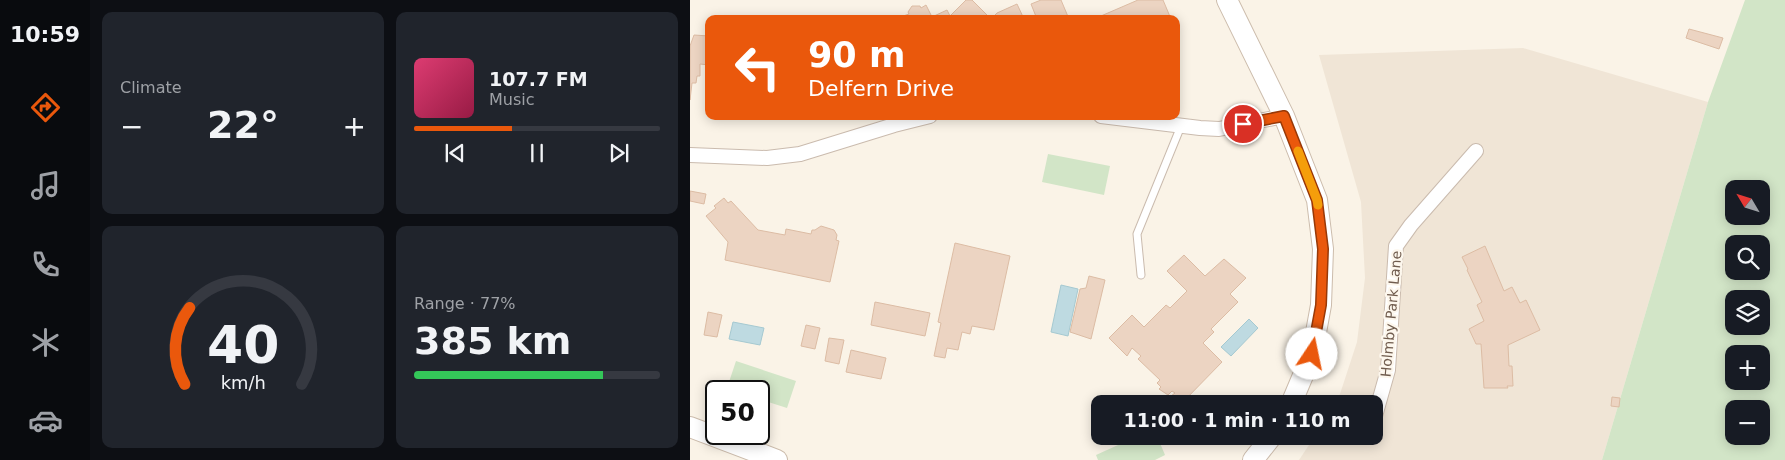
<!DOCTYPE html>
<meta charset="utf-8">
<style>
:root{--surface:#171b24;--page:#20242c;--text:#f1f3f6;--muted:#9ea1a6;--line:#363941;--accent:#ea580c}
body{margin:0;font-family:"DejaVu Sans",sans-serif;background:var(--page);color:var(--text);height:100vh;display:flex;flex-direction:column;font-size:19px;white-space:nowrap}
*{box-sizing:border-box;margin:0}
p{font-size:16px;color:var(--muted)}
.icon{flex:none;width:28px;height:28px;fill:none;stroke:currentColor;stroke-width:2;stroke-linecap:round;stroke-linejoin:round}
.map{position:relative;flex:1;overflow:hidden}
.side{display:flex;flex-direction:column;gap:12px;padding:12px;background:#0d0f14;width:600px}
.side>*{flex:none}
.hud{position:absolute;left:15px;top:15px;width:475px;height:105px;border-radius:10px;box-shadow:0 2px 12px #0003;background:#ea580c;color:#fff;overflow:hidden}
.needle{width:32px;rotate:308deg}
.controls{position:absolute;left:1035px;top:180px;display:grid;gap:10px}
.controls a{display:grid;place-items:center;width:45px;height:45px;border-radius:10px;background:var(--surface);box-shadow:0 2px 12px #0003;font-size:25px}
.speed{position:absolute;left:15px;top:380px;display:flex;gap:10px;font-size:25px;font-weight:700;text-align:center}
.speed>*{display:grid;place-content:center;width:65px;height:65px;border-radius:50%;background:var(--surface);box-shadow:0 2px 12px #0003;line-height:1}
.speed .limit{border:2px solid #111;border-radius:8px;background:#fff;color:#111}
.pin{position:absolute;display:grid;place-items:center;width:42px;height:42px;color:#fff;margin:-21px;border:2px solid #fff;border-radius:50%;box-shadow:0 1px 5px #0007}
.me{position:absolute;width:55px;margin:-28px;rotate:11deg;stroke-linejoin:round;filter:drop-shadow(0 0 4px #0008)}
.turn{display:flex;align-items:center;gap:18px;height:105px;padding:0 20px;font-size:22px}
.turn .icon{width:65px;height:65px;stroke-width:2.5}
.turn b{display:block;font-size:35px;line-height:42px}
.big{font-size:38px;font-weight:700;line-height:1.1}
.side .card{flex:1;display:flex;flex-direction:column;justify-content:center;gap:8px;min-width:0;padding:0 18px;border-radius:10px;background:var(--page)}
.side .dial{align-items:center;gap:0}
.dial svg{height:130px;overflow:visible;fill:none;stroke:var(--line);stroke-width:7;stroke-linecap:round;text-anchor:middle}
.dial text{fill:var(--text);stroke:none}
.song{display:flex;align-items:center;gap:15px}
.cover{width:60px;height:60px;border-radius:8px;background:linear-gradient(135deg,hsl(340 70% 55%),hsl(340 70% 35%))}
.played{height:5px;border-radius:2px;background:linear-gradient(90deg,var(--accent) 40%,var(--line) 40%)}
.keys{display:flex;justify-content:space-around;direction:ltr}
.heat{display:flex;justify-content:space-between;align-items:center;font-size:28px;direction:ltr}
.charge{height:8px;border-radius:4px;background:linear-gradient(90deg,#34c759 77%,var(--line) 0)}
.side .tiles{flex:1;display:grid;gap:12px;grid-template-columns:repeat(2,1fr)}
.trip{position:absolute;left:401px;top:395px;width:292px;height:50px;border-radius:10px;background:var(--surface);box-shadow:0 2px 12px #0003;font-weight:700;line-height:50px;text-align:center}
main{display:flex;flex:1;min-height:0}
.tab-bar{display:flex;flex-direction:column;width:90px;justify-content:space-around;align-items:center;background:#090b0e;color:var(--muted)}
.tab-bar .icon{width:35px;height:35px}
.tab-bar .current{color:var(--accent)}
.tab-bar b{font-size:22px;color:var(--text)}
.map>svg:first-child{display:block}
</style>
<main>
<nav class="tab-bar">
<b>10:59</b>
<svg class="icon current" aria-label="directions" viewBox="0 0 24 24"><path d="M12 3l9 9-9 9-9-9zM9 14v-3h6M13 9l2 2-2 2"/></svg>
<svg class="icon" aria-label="music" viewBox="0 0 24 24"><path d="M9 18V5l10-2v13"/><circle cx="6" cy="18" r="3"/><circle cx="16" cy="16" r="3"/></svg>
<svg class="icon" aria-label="phone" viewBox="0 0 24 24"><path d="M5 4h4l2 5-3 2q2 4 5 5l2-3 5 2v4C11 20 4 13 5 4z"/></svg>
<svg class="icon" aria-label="climate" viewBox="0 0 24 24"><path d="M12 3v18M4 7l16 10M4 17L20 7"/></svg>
<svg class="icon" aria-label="car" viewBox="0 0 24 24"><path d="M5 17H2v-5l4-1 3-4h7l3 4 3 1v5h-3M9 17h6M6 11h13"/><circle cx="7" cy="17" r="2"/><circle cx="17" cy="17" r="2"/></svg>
</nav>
<section class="side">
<div class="tiles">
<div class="card"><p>Climate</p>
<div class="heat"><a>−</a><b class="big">22°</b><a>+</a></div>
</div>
<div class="card">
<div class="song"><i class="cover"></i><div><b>107.7 FM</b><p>Music</p></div></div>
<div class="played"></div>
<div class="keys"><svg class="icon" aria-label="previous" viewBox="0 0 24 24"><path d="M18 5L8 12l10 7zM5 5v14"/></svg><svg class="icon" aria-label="pause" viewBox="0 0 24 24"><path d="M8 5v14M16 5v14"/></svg><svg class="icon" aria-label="next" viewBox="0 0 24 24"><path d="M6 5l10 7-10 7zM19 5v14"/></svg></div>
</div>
<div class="card dial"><svg viewBox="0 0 100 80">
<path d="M14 69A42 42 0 1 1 86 69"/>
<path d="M14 69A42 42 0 0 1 17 22" stroke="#ea580c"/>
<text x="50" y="56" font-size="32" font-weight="700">40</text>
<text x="50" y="72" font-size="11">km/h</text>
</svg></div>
<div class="card"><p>Range · 77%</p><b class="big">385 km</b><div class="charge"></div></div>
</div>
</section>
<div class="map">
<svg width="1095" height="460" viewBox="0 0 1095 460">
<rect width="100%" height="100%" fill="#faf3e7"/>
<path fill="#f0e5d6" d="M833,48l185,54 -106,358h-303l16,-24h60v-32h-41l6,-10 17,-52 8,-64 -4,-76 -42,-147z"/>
<g fill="#d2e5c7" fill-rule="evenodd">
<path d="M1055,0h40v460h-183l106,-358zM1044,189h27v27h-27zM1044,244h27v27h-27zM1044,299h27v27h-27zM1044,354h27v27h-27zM1044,409h27v27h-27z"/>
<path d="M358,154l62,12 -6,29 -62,-13z"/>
<path d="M46,361l60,20 -9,27 -28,-9v-8h-22l-10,-3z"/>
<path d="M448,436h19l8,19 -10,5h-57l-2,-5z"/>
</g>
<g fill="#bedae1" stroke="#a5c9d1">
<path d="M371,285l17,4 -10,47 -17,-4z"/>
<path d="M559,319l9,9 -27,28 -10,-9z"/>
<path d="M43,322l31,6 -4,17 -31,-6z"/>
</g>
<g fill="#ecd4c2" stroke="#dcbca4">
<path d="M276,0h6l19,19h-96l14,-5 -1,-2 4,-6h8l1,2 5,-3 6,12 15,-7 3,6z"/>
<path d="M351,0h20l8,19h-32l-6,-15z"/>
<path d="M448,0h25l8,19h-77z"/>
<path d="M327,4l7,15h-33l6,-6z"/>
<path d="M999,29l34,9 -4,11 -33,-11z"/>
<path d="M4,35l15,1v29l-9,-1v12h-3l-1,7h-4l-2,17v-54z"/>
<path d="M0,191l16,3 -2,10 -14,-3z"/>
<path d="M34,198l4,5 3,-2 27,29 27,5 1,-6 25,5 1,-4h3l6,-4 13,4 3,5 -1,5 3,1 -9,41 -105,-22 3,-18 -22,-26 10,-8 -2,-2z"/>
<path d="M265,243l55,13 -16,74 -22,-4 -2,8 -8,-2 -4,18 -11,-2 -2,10 -11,-2 7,-33 -3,-1z"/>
<path d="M795,246l19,45 8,-4 8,16 6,-3 14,30 -32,15 1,21h3l1,20h-6l1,2h-24l-3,-44h-5l-7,-15 15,-8 -7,-16 5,-3 -15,-32 1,-1 -6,-12z"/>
<path d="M494,255l21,21 19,-17 22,19 -16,16 8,8 -27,27 3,3 -11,11 19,19 -41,42h-2l-8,-8 4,-3 -3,-2 -4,4 -9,-6 2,-2 -4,-4 3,-3 -22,-21 3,-3 -9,-8 -5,8 -18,-18 23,-23 12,12 22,-22 4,3 17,-17 -20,-20z"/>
<path d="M399,276l16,4 -14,59 -21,-7 10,-43 6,-1z"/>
<path d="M185,302l55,11 -5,23 -54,-11z"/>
<path d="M18,312l14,3 -5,22 -13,-2z"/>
<path d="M116,325l14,3 -5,21 -14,-3z"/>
<path d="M139,338l15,2 -5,24 -14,-3z"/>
<path d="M161,350l35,8 -5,21 -35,-7z"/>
<path d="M922,397l8,1 -1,9 -8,-1z"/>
</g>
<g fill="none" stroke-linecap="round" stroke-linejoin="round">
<g stroke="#cabbae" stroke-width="9">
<path id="service" d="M451,275l-4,-41 44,-108"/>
</g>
<g stroke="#cabbae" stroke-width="16">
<g id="minor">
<path d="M411,116l99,12 19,1 65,-13"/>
<path d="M0,155l77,3 33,-4 94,-29 36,-9"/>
<path d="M685,416l13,-46 8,-124 15,-21 65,-74"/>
</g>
</g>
<g stroke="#ccbcac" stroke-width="22">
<g id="secondary">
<path d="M537,0l57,116 33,84 6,49 -2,56 -9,49 -21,50"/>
<path d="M0,427l87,33"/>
<path d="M563,460l19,-24"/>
</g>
</g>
<use href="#service" stroke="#fff" stroke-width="7"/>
<use href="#minor" stroke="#fff" stroke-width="14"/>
<use href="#secondary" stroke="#fff" stroke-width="20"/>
</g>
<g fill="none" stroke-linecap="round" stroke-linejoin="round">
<g stroke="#983908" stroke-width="12">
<path id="route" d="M553,124l41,-8 33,84 6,49 -2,56 -9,49"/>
</g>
<use href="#route" stroke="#ea580c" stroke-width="9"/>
<path stroke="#f59e0b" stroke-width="9" d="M608,151l19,49 1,5"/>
</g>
<g text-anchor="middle" stroke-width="4.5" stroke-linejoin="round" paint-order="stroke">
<g font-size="14" fill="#705c4e" stroke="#fdf7ed">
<text transform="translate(701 314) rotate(-85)" y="5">Holmby Park Lane</text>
</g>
</g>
</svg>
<div class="controls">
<a><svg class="needle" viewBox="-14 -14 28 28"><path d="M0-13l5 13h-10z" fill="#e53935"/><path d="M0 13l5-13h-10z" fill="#9ea1a6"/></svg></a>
<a><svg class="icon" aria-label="search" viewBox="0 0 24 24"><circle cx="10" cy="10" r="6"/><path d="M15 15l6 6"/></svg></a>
<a><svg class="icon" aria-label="layers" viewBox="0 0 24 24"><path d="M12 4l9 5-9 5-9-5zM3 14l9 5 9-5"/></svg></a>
<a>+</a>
<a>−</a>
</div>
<div class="speed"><div class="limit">50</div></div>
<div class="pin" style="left:553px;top:124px;background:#d93025"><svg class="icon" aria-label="arrive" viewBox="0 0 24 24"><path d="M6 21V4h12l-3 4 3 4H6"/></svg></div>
<svg class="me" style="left:622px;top:354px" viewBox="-20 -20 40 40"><circle r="19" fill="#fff"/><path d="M0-13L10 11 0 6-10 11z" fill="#ea580c"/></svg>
<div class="trip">11:00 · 1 min · 110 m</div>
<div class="hud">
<div class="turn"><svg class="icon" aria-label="left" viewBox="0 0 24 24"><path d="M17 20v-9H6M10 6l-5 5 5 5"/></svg><div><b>90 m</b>Delfern Drive</div></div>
</div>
</div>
</main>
